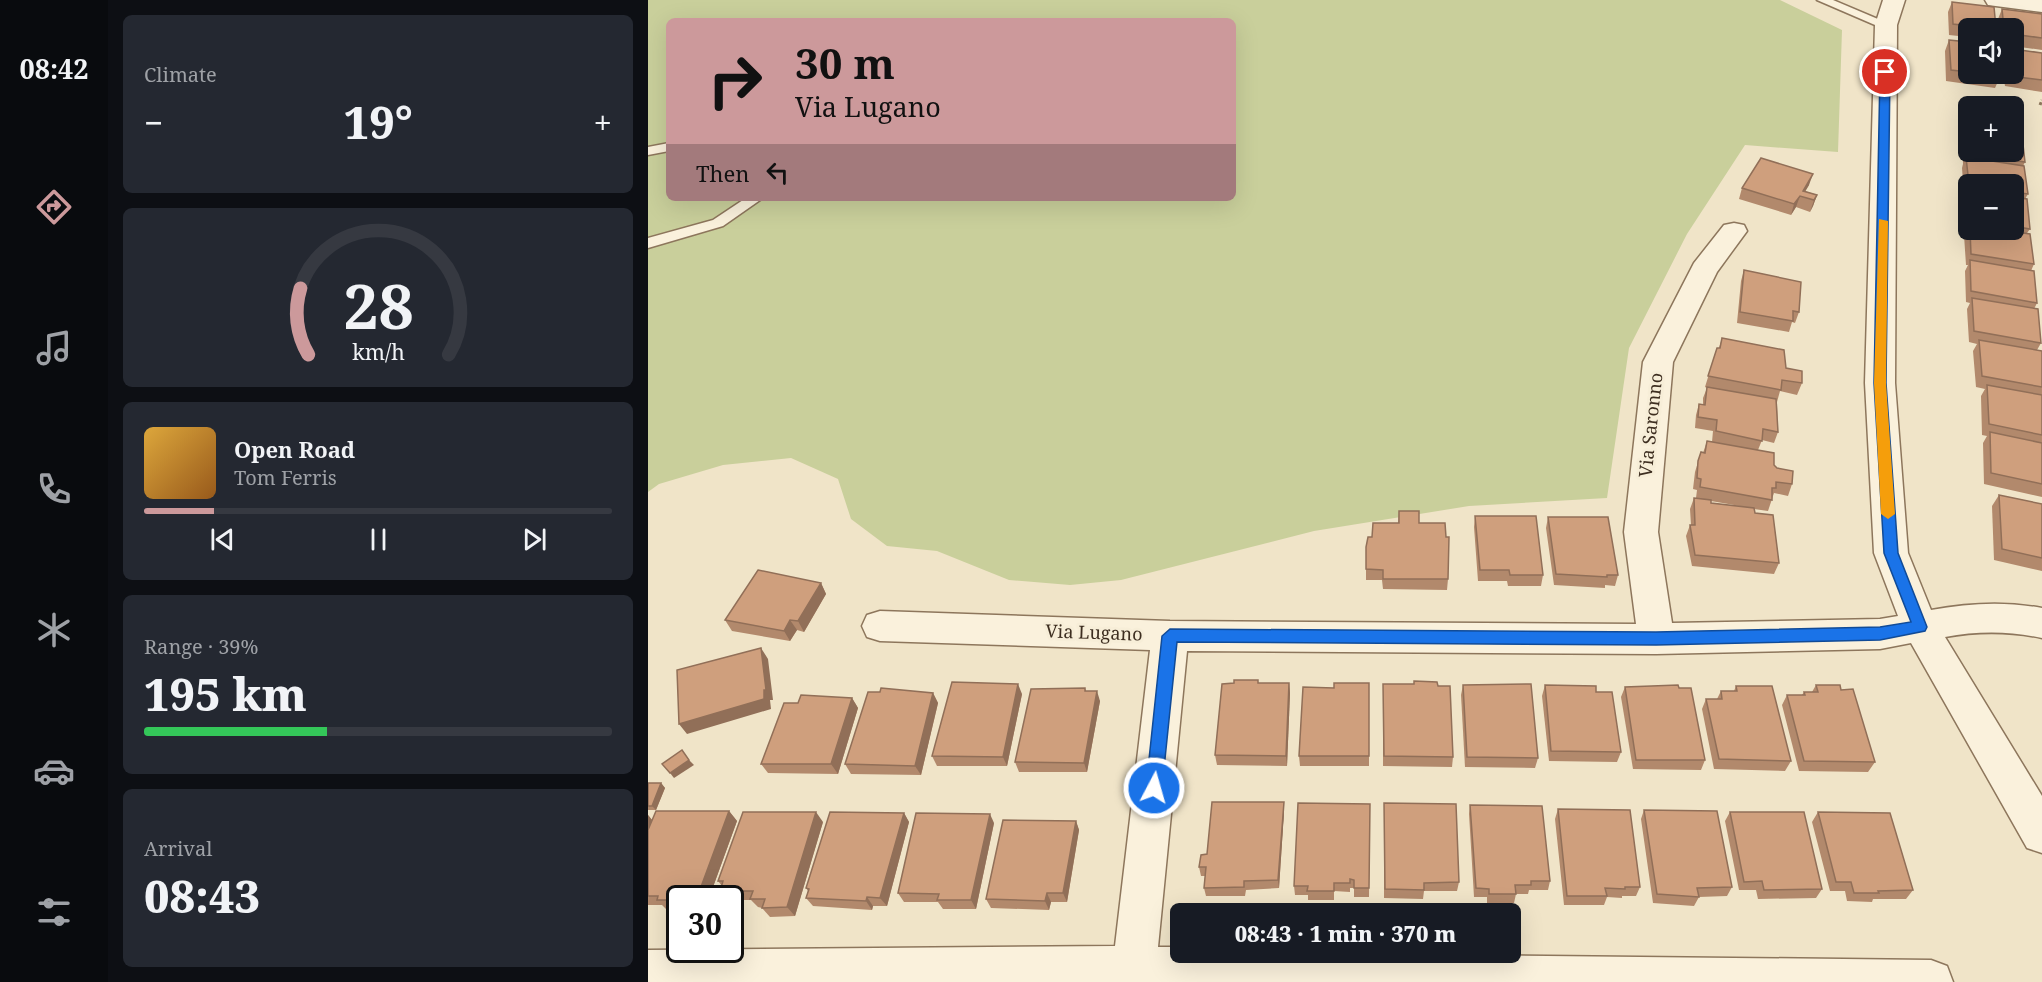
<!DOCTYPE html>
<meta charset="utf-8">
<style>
:root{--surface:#171b24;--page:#242831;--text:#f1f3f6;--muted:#9ea1a6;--line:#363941;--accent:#cc999b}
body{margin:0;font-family:"Noto Serif",serif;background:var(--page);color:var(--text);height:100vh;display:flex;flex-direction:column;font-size:22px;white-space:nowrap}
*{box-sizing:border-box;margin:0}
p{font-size:20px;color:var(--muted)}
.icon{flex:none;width:33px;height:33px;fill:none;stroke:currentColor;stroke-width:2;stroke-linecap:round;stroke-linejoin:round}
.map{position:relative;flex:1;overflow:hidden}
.side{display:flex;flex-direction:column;gap:15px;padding:15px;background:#0d0f14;width:540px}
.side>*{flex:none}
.guide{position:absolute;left:18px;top:18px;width:570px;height:183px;border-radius:9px;box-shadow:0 6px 24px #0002;background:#cc999b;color:#111;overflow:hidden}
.buttons{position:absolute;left:1310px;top:18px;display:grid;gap:12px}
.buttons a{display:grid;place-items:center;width:66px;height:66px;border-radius:9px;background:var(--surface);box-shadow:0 6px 24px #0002;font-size:30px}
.speed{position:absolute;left:18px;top:885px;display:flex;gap:12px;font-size:30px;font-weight:700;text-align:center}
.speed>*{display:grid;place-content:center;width:78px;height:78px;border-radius:50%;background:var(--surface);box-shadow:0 6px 24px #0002;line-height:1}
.speed .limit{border:3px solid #111;border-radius:9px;background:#fff;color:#111}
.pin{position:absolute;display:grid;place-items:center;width:51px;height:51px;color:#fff;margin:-26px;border:3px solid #fff;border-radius:50%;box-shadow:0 2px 6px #0007}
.me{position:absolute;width:66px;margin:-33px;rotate:6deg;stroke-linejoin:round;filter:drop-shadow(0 0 4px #0008)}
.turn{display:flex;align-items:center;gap:21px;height:126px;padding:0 30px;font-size:27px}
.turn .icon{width:78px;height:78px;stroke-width:2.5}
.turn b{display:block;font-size:42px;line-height:51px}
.then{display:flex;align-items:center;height:57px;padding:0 30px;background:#0003;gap:12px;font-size:22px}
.big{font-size:45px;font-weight:800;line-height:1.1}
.side .card{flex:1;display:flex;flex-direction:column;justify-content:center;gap:9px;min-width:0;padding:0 21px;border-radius:9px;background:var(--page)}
.side .dial{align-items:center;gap:0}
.dial svg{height:156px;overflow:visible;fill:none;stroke:var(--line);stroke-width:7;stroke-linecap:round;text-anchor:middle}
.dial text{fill:var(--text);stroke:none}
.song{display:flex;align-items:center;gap:18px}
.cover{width:72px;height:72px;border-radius:9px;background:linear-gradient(135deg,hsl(40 70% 55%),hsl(30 70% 35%))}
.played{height:6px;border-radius:3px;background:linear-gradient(90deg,var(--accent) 15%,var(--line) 15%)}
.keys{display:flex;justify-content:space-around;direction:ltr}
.heat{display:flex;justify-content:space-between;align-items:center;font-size:33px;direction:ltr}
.charge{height:9px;border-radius:4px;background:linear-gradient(90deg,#34c759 39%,var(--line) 0)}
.trip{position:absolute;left:522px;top:903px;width:351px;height:60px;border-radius:9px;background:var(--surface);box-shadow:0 6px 24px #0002;font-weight:800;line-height:60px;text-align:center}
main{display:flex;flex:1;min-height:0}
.tab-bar{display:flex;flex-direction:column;width:108px;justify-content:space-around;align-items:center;background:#090b0e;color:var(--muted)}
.tab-bar .icon{width:42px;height:42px}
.tab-bar .current{color:var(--accent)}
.tab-bar b{font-size:27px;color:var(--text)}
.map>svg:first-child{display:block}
</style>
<main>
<nav class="tab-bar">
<b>08:42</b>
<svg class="icon current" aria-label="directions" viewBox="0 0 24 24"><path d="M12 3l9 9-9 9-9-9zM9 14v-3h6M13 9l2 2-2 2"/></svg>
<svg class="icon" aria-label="music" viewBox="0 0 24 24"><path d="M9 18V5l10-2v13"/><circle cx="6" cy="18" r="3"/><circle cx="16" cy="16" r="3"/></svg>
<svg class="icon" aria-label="phone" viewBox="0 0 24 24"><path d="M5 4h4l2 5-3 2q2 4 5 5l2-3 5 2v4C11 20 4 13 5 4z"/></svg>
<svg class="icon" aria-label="climate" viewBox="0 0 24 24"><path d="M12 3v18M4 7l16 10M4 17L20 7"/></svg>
<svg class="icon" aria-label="car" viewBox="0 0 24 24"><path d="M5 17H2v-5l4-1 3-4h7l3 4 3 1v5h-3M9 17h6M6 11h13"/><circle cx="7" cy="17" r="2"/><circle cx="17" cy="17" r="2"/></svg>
<svg class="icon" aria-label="filters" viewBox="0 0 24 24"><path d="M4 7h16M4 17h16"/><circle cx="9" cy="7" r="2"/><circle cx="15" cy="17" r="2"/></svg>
</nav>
<section class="side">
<div class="card"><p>Climate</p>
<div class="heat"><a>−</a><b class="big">19°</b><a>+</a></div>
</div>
<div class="card dial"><svg viewBox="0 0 100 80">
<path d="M14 69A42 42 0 1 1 86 69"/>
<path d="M14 69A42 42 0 0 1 10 35" stroke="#cc999b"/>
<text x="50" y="56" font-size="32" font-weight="700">28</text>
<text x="50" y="72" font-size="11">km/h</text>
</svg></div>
<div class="card">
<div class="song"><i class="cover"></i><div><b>Open Road</b><p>Tom Ferris</p></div></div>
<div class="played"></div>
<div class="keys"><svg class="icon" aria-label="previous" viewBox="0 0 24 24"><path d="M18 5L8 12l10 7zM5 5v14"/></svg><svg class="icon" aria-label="pause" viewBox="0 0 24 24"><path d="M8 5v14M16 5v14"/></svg><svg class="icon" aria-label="next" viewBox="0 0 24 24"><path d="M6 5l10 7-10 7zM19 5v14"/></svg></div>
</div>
<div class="card"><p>Range · 39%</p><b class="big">195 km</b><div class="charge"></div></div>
<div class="card"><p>Arrival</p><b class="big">08:43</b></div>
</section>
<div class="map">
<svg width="1394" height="982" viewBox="0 0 1394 982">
<rect width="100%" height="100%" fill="#f0e4c8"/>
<path fill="#c9cf9b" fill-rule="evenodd" d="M0,0h1132l62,30 -4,122 -93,-7 -58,89 -58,114 -22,150 -138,8 -155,25 -193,49 -51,5 -61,-5 -72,-29 -50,-5 -36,-27 -13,-40 -47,-21 -68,7 -64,19 -11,8zM21,21h564v177h-564z"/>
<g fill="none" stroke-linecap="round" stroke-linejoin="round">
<g stroke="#8d765c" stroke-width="3">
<g id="lane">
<path d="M1169,0h16l59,25 -10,3z"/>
<path d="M21,143v8l-21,4v-8z"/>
<path d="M98,198h17l-40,28 -75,22v-10l65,-18z"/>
</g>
</g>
<g stroke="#8d765c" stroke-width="3">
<g id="street">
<path d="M1235,0h22l-8,25 -2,358 13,170 23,57c38,-7 73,-9 111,-2v30c-33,-7 -64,-7 -97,-1l97,159v57l-15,-5 -116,-205 -31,6 -224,5 -469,-3 -29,296h22v5l751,8 16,6 6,16h-1305v-32l467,-4 35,-296 -270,-9 -13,-4 -5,-11 5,-11 13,-4 290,10 466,3 -12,-92 19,-170 51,-99 30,-38 10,-2 10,2 3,6 -30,41 -44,90 -15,170 14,91 208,-4 18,-3 -24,-63 -9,-170 10,-358z"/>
<path d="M1337,0h57v12l-54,-7z"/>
</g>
</g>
<path stroke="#8d765c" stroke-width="3" stroke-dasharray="3 2" stroke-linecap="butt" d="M1392,105l2,-5"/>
<use href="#lane" fill="#faf1dc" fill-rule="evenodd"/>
<use href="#street" fill="#faf1dc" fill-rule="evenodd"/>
</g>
<g fill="#b2896c" fill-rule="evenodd">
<path d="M1304,2l44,26h-28v9l-19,-2 -1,-23z"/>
<path d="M1354,9l40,5v36l-29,-4v-18h-15v-9z"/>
<path d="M1301,40l19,2v32h32v3l-5,11 -49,-7 -1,-30z"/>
<path d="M1394,53v39l-37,-6 -2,-12h10z"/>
<path d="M1316,99l4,7v46h45v-45l6,24 -2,4 8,27 -2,4 5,28 -3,5 5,30 -3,4 7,31 -3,7 6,32 -3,6 7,34 -4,7 5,1v146l-58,-13 -1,-41 4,-7 -5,-1 -1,-39 4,-7 -9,-2 -3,-36 4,-7 -8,-2 -2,-33 3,-6 -4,-1 -1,-31 3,-6h-2l-2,-30 3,-5h-3l-1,-29 2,-5h-1l-2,-28 1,-4 -1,-25 2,-5 -4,-1 -1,-23zM1320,184h45v46h-45z"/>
<path d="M1161,185l-4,6 12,4 -4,11 -3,6 -14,-5 -5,8 -52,-16 3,-11z"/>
<path d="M56,198h29l-12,3 -16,-1z"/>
<path d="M1096,270l55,42 -4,11 -3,-1 -3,10 -52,-9 4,-42z"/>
<path d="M1074,338l64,30 16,15 -5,12 -17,-4 -3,11 1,30 -4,11 -12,-3 -4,10 34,34 -4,12 -14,-3 -6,18 -14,-2 1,4 24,50 -5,11 -82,-8 -6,-30 4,-11h1l-1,-16 4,-11h2l1,-8 -4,-1 2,-17 6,-20 2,1 4,-12 5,1 1,-11 -18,-3 1,-13 3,-11 4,1v-7l4,-10 -2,-1 12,-39h2zM1063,501l29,5 -29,-3z"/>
<path d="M1351,495l43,9v67l-48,-11 -2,-54z"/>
<path d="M751,511l20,12 29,56 -1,11 -64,-1 -1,-9h-16v-33l6,-10 26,-14z"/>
<path d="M827,516l68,59 -2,11h-33l-1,-5h-29l-4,-54z"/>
<path d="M900,517l70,58 -3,11 -10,-1v3l-51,-3 -8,-57z"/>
<path d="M173,583l5,11 -22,38 -7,-2 -7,11 -58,-10 -7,-11z"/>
<path d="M610,683h31l1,10 -3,73 -70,-1 -2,-10z"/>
<path d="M735,684l70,73 -1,10 -69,-1z"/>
<path d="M815,685l75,73 -3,10 -70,-1 -4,-72z"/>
<path d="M897,685l51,7 25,60 -4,10 -68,-1 -7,-65z"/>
<path d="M1168,685l25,5 34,72 -7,10 -69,-1 -17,-66 5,-10h15l2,-3h8z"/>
<path d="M1088,686l55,75 -6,10 -71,-2 -12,-60 4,-10h11l4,-8h13z"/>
<path d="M977,687l54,1 26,72 -4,10 -68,-1 -12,-72z"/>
<path d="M437,688l1,3 14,10 -13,71h-68l-4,-10z"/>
<path d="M686,688l35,68v10h-69l-1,-10z"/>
<path d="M285,693l5,10 -17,72 -70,-1 -6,-10z"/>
<path d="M374,694l-15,72h-70l-5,-10z"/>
<path d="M204,698l6,10 -20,66 -70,-1 -7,-9z"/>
<path d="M0,783h13l4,5 -9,22h-8z"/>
<path d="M636,802v10l-5,76 -33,2 -1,6h-39l-2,-8 1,-12h-4l-2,-9 8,-13z"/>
<path d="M736,803l75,79 -2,9h-33l-1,8 -39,-1z"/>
<path d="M722,804l-1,93h-15v-9h-4v4l-16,-1v9h-26v-5h-13l-1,-9z"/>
<path d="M822,805l80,76 -2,9h-19l-1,4h-12l-2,9h-27v-6h-13l-5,-83z"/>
<path d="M910,809l82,78 -4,9h-14v2l-15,-1 -3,8h-40l-9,-86z"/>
<path d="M996,810l88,77 -5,9 -28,1 -5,9 -41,-3 -12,-84z"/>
<path d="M81,811l8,10 -28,77h-29v11h-14l-4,-4h-14v-90l4,5z"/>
<path d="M1082,812l92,77 -6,9 -58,1 -2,-9h-17l-14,-69z"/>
<path d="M1170,812l95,78 -7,9h-33l-1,3 -25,-1 -2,-10h-15l-18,-69z"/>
<path d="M256,813l5,9 -22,84h-14l-1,4 -59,-4 -7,-8 2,-7 -2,-3z"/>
<path d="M428,821l3,9 -12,72h-16l-2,8 -58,-2 -5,-9z"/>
<path d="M175,822l-28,94 -25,1 -8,-9 -4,-1 -7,-7h-12l-2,-3h-8l-8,-9 1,-2 -4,-5z"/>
<path d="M346,823l-18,86h-33l-5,-7h-34l-6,-9z"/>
</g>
<g fill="#916f58">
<path d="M1165,174l-4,11 -7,12 1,-6z"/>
<path d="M1169,195l-4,11 -3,6 4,-12z"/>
<path d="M1152,196l-4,11 -5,8 3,-11z"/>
<path d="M71,198h14l-12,3z"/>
<path d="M173,583l5,11 -22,38 -6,-11z"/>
<path d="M142,620l7,10 -7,11 -6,-10z"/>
<path d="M113,648l7,11 5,41h-3l1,9 -84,25 -8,-10z"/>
<path d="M641,683l1,10 -3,73 -1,-10z"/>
<path d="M370,684l4,10 -15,72 -4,-9z"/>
<path d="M449,691l3,10 -13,71 -3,-9z"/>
<path d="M285,693l5,10 -17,72 -6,-9z"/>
<path d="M204,698l6,10 -20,66 -7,-10z"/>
<path d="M41,760l5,5 -20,13 -4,-5z"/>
<path d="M13,783l4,5 -9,22 -4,-4z"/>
<path d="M636,802v10l-5,76 -1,-8z"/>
<path d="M81,811l8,10 -28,77h-8l-3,-3z"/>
<path d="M168,812l7,10 -28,94 -8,-9z"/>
<path d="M256,813l5,9 -22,84 -7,-8z"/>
<path d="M342,814l4,9 -18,86 -5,-9z"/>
<path d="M0,815l4,5 -4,11z"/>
<path d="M428,821l3,9 -12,72 -4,-9z"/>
<path d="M399,893l4,9 -2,8 -4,-9z"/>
<path d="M219,897l6,9 -1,4 -6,-9z"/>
</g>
<g fill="#cf9f7d" stroke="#916f58" stroke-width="1.5">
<path d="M1304,2l42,5 2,21h-11l-32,-4z"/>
<path d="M1354,9l40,5v24l-29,-4v-6h-9z"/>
<path d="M1301,40l19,2v30l-17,-2z"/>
<path d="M1365,49l29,4v27l-32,-4v-2h3z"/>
<path d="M1328,74h24v3z"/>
<path d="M1316,99l46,7h-42v16h-4z"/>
<path d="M1365,107l4,1 2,23 -6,-1z"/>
<path d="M1318,128h2v24h45v-17l9,1 3,26 -57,-9z"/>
<path d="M1318,157l58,9 4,28 -15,-2v-8h-44z"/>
<path d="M1113,158l52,16 -10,17 14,4 -3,5 -14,-4 -6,8 -52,-16z"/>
<path d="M1365,197l14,2 3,30 -17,-3z"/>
<path d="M1322,230h33l27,4 4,30 -63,-10z"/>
<path d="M1322,260l64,11 3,32 -66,-12z"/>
<path d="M1096,270l57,12 -2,30 -6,-1v10l-53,-9z"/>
<path d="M1324,298l66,11 3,34 -67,-12z"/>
<path d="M1074,338l62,12 2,18 16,3v12l-20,-3 -1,10 -73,-14 9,-28h3z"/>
<path d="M1331,340l63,11v36l-60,-11z"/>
<path d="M1339,385l55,10v40l-53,-11z"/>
<path d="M1059,387l69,12 2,33 -15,-3 -1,12 -46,-10 1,-11 -19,-3 1,-13 6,1z"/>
<path d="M1342,432l52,11v41l-51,-11z"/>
<path d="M1059,441l67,12v12l3,3 16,3 -1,13 -16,-2v6h-4v12l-72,-13 1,-8 -4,-1 1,-17 3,-9 4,1z"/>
<path d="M1351,495l43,9v54l-40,-9z"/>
<path d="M1046,498l17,2v3l43,5 1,5 18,2 6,48 -84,-8 -5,-30h5z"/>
<path d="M751,511h20v12h26l1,14h3l-1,42h-65v-9l-17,-1v-22l2,-10h4l1,-14h26z"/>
<path d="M827,516h61l7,59h-33l-1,-5h-29z"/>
<path d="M900,517h60l10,58h-11v2l-51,-3z"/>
<path d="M110,570l63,13 -23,38 -8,-1 -6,11 -59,-11z"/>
<path d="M113,648l5,42h-2v9l-85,25 -2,-54z"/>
<path d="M586,680h24v3h31l-3,73 -71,-1 7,-71 12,-1z"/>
<path d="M766,681l23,1 1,4h12l3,71 -69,-1 -1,-72h31z"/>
<path d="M304,682l66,2 -15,73 -71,-1z"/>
<path d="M686,683h35v73h-70l4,-69 31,1z"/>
<path d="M883,684l7,74 -71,-1 -4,-72z"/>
<path d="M897,685l51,1v6h16l9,60 -70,-1z"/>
<path d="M1030,685l1,3h12l14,72h-69l-11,-73z"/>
<path d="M1168,685h24l1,5 12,-1 22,73 -71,-1 -17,-66h18l-1,-3h14z"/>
<path d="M1088,686h36l19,75 -72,-2 -13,-60h16l-1,-8h16z"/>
<path d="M233,688l52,5 -18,73 -70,-2 23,-72h12z"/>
<path d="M437,688v3h12l-13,72 -69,-1 16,-73z"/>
<path d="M153,695l51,3 -21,66h-70l23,-61h14z"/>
<path d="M34,750l7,10 -19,13 -8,-9z"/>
<path d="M0,783h13l-9,23h-4z"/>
<path d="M564,802h72l-6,78 -34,1v6l-40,1 2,-21h-7l2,-12 6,-1z"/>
<path d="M650,803l72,1 -1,84h-15v-8l-4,-1v4h-16v8h-27l1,-5h-14z"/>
<path d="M736,803l72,1 3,78 -35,1v7l-39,-1z"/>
<path d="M822,805l72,1 8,75h-19v4h-16l1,9h-27v-5l-13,-1z"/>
<path d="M910,809l72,1 10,77h-15v2l-20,-1 2,8h-40z"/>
<path d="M996,810l73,1 15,76 -35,1 2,9 -42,-3z"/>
<path d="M8,811h73l-31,84h-13l-1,3h-4v2h-23l1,-4h-10v-66z"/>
<path d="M95,812h73l-29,95 -25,1 3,-9h-15l3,-8h-22l2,-3h-12l2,-7h-5z"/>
<path d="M182,812l74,1 -24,85 -13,-1 -1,4 -60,-3 3,-9 -3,-1z"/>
<path d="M1082,812h74l18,77 -58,1 -2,-9 -18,1z"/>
<path d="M1170,812l72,1 23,77 -35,1 1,2h-25l-3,-11h-15z"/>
<path d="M268,813l74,1 -19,86h-34l2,-6 -41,-1z"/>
<path d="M355,820l73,1 -13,72h-16l-2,8 -59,-2z"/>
</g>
<path fill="#1a73e8" stroke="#114b97" stroke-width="1.5" d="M1237,70l5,2 -4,311 12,170 29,74 -2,4 -45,9 -224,5 -479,-3 -15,146 -2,5 -6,3 -6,-3 -2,-5 16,-152 8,-7 486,3 224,-5 31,-5 -27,-69 -10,-170 6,-311z"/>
<path fill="#f59e0b" d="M1231,219l9,2 -2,162 9,131 -7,5 -7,-5 -7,-131z"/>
<g text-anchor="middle" stroke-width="6" stroke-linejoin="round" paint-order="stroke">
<g font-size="18" fill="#3d2e20" stroke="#f7eed8">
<text transform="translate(1003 425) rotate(-84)" y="6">Via Saronno</text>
<text transform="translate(446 633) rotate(2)" y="6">Via Lugano</text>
</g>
</g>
</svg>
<div class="buttons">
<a><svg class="icon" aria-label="sound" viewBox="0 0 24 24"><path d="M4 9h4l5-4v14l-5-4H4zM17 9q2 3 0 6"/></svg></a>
<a>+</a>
<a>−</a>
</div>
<div class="speed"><div class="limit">30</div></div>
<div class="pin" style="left:1237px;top:72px;background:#d93025"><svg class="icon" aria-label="arrive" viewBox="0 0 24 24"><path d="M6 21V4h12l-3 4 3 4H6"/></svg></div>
<svg class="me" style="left:506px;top:788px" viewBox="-20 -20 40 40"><circle r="17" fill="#1a73e8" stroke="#fff" stroke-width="3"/><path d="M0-11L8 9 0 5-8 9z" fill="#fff"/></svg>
<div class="trip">08:43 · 1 min · 370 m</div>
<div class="guide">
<div class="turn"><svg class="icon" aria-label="right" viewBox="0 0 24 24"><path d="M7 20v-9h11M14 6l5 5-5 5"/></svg><div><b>30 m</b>Via Lugano</div></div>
<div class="then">Then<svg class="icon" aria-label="left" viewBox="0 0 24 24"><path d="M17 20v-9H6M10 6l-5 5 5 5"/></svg></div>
</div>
</div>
</main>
